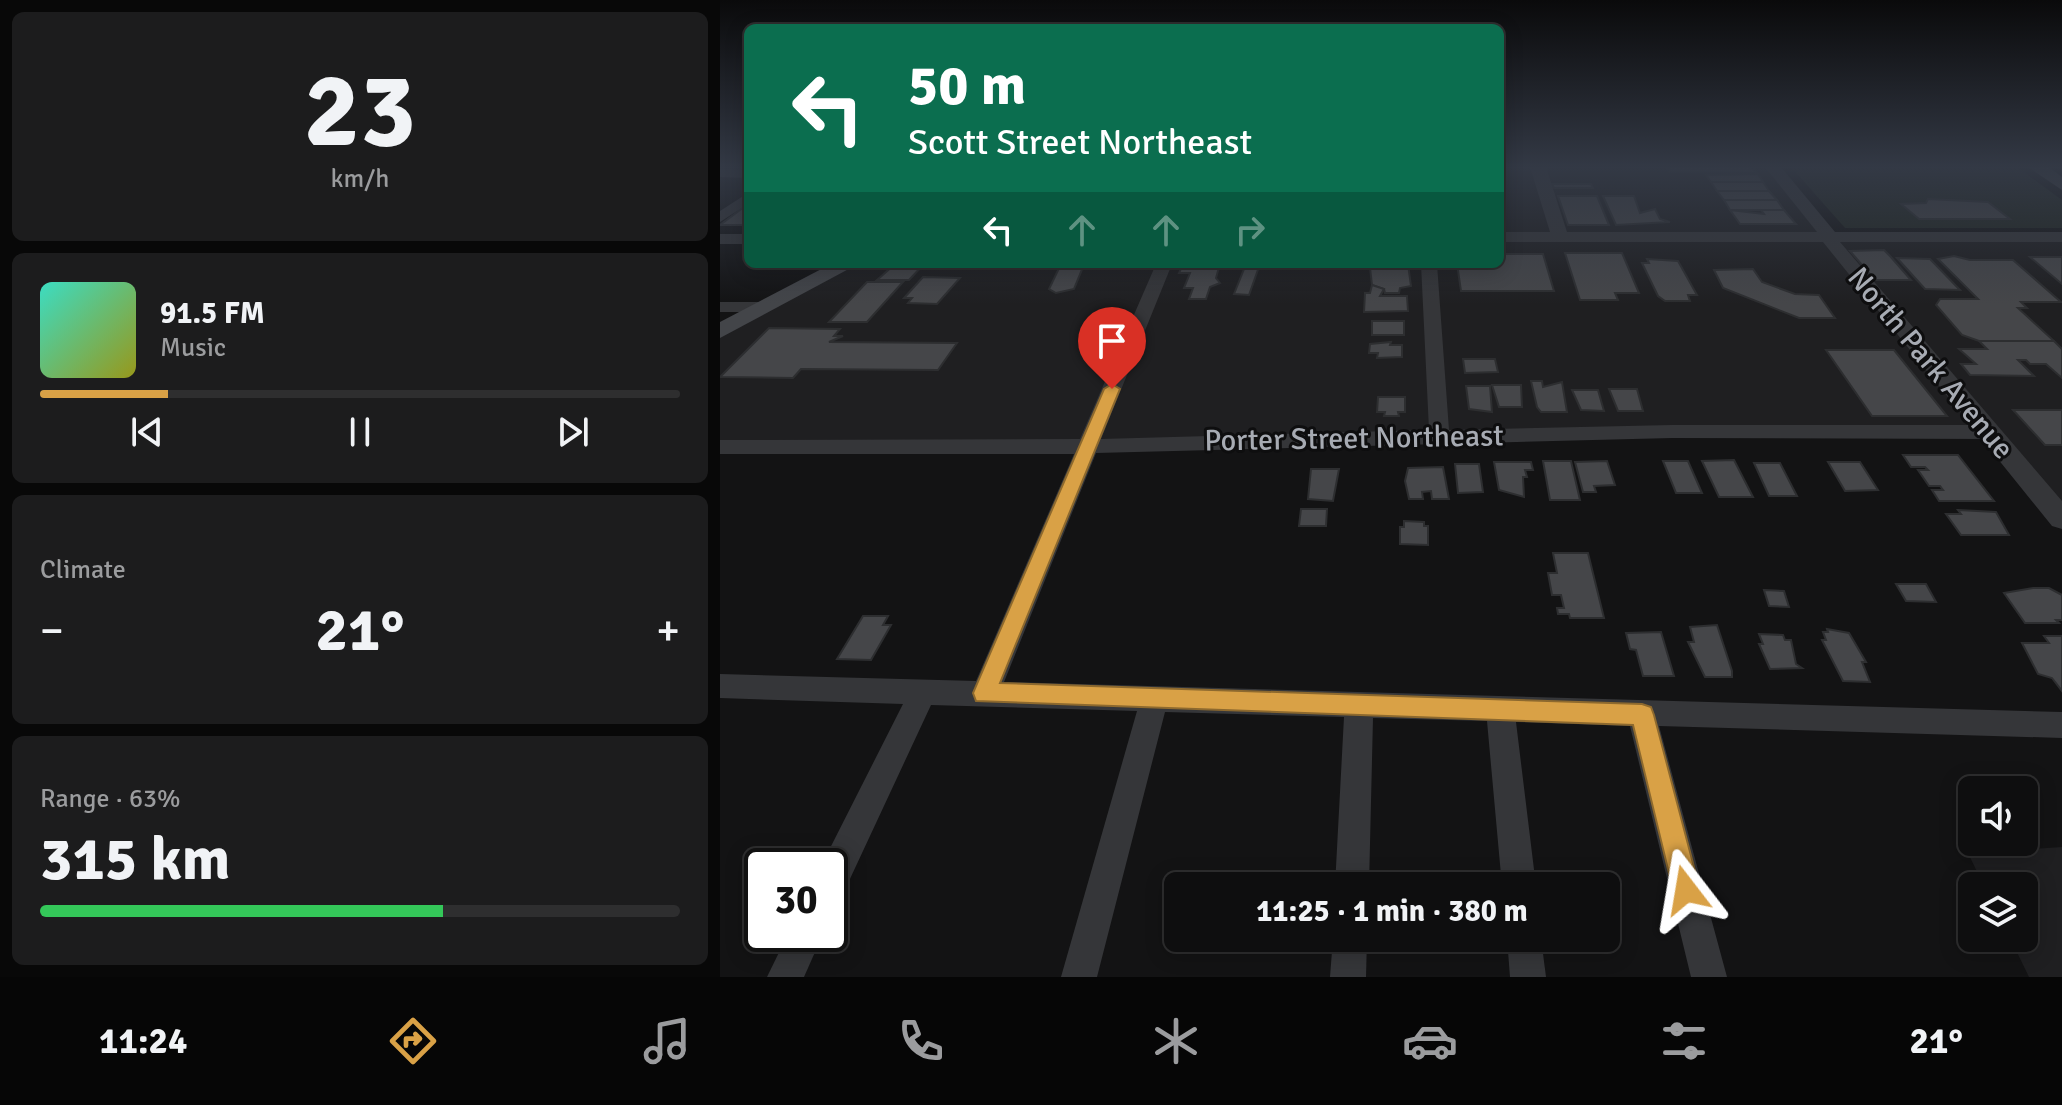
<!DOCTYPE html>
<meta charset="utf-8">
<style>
:root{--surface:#0e0e0f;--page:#1c1c1d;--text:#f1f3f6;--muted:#9b9c9e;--line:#2e2e2f;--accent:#d9a146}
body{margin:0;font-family:Signika,sans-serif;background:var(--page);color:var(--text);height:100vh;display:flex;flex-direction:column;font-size:30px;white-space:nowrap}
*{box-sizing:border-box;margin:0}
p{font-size:26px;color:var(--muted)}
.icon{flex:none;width:44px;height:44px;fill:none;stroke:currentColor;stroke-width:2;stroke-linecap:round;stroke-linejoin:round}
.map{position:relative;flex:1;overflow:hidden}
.panel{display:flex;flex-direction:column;gap:12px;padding:12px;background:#080808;width:720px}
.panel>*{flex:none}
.guide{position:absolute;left:24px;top:24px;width:760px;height:244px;border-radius:12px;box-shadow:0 4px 20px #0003,0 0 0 2px var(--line);background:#0b6e4f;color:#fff;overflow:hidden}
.fabs{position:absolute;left:1238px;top:776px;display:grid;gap:16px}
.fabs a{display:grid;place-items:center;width:80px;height:80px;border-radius:12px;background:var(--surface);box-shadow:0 4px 20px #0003,0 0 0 2px var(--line);font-size:40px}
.speed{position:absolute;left:24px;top:848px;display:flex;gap:16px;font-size:40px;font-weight:700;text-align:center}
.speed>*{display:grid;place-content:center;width:104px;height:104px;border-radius:50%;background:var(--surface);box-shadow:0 4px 20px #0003,0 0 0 2px var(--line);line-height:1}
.speed .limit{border:4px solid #111;border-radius:12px;background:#fff;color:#111}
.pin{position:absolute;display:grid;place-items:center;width:68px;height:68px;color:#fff;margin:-82px -34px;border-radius:50% 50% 50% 0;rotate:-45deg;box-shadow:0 0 8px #0007}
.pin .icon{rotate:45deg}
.me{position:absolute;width:88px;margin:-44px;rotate:346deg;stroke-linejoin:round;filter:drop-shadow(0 0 6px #0008)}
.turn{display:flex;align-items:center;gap:28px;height:168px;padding:0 32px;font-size:36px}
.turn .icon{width:104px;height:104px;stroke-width:2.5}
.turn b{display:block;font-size:56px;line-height:68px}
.lanes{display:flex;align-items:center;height:76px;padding:0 32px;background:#0003;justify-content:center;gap:40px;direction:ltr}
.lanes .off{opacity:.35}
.big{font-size:60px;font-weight:700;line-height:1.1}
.panel .widget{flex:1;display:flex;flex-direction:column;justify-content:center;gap:12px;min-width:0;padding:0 28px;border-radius:12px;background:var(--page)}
.panel .dial{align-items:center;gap:0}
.dial b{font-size:104px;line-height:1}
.song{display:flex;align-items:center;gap:24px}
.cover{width:96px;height:96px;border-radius:12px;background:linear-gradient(135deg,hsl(170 70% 55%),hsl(60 70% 35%))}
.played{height:8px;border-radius:4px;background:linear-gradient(90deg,var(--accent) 20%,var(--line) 20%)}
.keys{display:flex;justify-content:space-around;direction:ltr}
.heat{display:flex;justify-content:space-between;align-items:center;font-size:44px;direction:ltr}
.charge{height:12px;border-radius:6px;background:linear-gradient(90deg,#34c759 63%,var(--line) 0)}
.trip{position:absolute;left:444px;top:872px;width:456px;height:80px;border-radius:12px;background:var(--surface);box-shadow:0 4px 20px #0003,0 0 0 2px var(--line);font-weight:700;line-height:80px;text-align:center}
.menu{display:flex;height:128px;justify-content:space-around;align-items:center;background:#060606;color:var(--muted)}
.menu .icon{width:56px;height:56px}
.menu .active{color:var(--accent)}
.menu b{font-size:36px;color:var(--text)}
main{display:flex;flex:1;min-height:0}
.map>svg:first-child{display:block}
</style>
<main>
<section class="panel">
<div class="widget dial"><b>23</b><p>km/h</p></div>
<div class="widget">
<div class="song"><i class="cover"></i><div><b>91.5 FM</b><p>Music</p></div></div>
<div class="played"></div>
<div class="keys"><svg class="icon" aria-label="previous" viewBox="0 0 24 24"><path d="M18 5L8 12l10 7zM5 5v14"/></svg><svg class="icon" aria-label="pause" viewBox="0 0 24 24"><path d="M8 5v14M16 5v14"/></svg><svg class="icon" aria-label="next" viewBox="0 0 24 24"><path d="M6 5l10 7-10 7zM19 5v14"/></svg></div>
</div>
<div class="widget"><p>Climate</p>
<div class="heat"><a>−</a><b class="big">21°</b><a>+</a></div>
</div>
<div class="widget"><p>Range · 63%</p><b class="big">315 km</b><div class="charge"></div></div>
</section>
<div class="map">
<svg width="1342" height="977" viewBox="0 0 1342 977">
<rect width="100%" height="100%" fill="#131314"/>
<g fill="#1f1f21">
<path d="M780,167h273l57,70h232v282l-73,-87 -1269,15v-116l127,-67h653z"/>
<path d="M1342,847v130h-33l-19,-39h14v-52h-40l-16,-33z"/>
</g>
<path fill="#202620" d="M1071,167h226l45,33v28h-217z"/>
<g fill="#454649" stroke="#2d2e30" stroke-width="2">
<path d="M946,167h85l6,6 -87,-1z"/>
<path d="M1038,174l5,8h-52l-5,-7z"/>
<path d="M991,182h52l6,9h-52z"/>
<path d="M832,184h39l2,4h-39z"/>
<path d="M997,191h52l8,9h-53z"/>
<path d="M838,196h39l12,29h-41z"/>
<path d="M883,196h31l6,17 15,-4 5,10 10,3 -54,3z"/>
<path d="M1208,199l60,3 22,17h-91l-18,-15 25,-1z"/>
<path d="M1004,200h53l7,10h-54z"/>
<path d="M28,204v21h-28z"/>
<path d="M1010,210l34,4 -3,-4h23l12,14h-56z"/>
<path d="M1164,250l6,6 21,24h-36l-25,-29z"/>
<path d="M845,253h57l17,40h-24l3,7h-38z"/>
<path d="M780,254h43l11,37h-93l-4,-27h43z"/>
<path d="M1234,256l16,4h43l48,42h-40l6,6h-9l36,33h-75l-17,-6 -26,-30 4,-6h38l-40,-40z"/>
<path d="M1310,257h32v27z"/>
<path d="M1177,258l33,1 30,31 -35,-1z"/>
<path d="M927,259l31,2 19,34h-9l2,6h-25l-7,-5 -16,-33h7z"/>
<path d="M204,264l-15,16h-32l17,-15z"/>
<path d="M341,264h30l-8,3 -9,22 -18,4 -7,-4z"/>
<path d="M463,264h37l-4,14 4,5 -10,4 -4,12h-17l4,-11h-9l6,-15h-11z"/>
<path d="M526,264h14l-11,31 -15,-1z"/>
<path d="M688,264l3,22 -11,2 -1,5h-14l-1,-4 -12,-4 -2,-17 -6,-3z"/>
<path d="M1033,269l9,13 33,12 24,1 16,23h-36l-76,-30 -9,-18z"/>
<path d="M203,277l37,1 -23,26 -29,-1 4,-5h-8z"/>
<path d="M147,282h36l-36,40h-38z"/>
<path d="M652,285l12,4 -4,7h27l1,15 -44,1 1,-19h5z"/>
<rect x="652" y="321" width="32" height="14"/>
<path d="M49,328l71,1 -6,7h9l-14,6 128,1 -19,27 -137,-1 -8,9 -73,-1z"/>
<path d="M1259,341h75l8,8v29l-16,-14h-16l-4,-4h-8l16,16 -64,-1 -9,-11h15l-17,-15h28z"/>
<path d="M671,342l-1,3h12v12l-25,1 1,-5h-9l1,-9z"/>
<path d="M1106,350h68l53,66h-75z"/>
<path d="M743,359h32l3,13 -33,1z"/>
<path d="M811,381h11l1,6 19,-5 5,30h-26l-4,-5z"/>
<path d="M772,385h29l1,22h-23z"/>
<path d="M746,386h24l2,26 -23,-3z"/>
<path d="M889,389h28l6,22h-25z"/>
<path d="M852,390h26l6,21 -23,-1z"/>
<path d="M658,397h27v15h-7l1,4h-15l1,-4h-8z"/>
<path d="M1293,410h49v35h-17z"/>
<path d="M1183,455h55l36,46h-55l-7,-11h11l-3,-4h-11l-11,-16h10l-3,-3h-14z"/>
<path d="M1014,460l19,37h-34l-17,-36z"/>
<path d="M823,461h28l9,39h-30z"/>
<path d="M887,461l8,24 -21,1 2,6h-13l-8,-30z"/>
<path d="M943,461h25l14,32h-26z"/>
<path d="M774,462h37l2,8h-8l2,7h-4l1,20 -25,-7z"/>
<path d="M1108,462h32l18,28 -33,1z"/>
<path d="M1034,463h26l17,33h-28z"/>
<path d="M735,464h24l4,28 -25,1z"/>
<path d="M723,467l6,32h-17l-1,-8 -9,1 1,7h-14l-4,-18 3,-13z"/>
<path d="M591,469h28l-6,32 -25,-2z"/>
<path d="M581,509h26l-1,17h-27z"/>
<path d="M1238,510l38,2 13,23h-48l-15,-21h15z"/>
<path d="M684,521l20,1v4h4v19l-28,-1v-17h4z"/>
<path d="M833,553h35l16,65h-34l-1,-4h-11l-1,-6h7l-3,-13h-9l-4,-22h9z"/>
<path d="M1176,584h30l10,18 -30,-1z"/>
<path d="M1313,588h16l13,7v25h-6l3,3h-34l-21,-30z"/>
<path d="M1044,590l20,1 5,16 -20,-1z"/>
<path d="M143,616h25l-5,9h8l-20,35 -34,-1z"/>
<path d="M997,625l15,46v6h-27l-17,-35h6l-4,-15z"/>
<path d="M1107,629l22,4 17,29h-4l8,20 -27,-1 -21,-41h4l-3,-8h5z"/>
<path d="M941,632l13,44h-31l-7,-26 -6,-1 -4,-16z"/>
<path d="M1039,634l24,1 2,5h6l5,24 6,4 -32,1 -11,-25h4z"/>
<path d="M1324,636h18v55l-10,-13 -14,-4 -16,-31h27z"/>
</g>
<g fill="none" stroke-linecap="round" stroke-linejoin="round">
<g fill="#353639" fill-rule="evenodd">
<path d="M0,169l28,1v8l-28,-1z"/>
<path d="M28,193v11l-28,18v-11z"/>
<path d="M436,264h16l-71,175 328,-9 -8,-166h16l12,166 223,-5h317l10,7 -10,7 -317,-1 -576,15 -92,229 1058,30v26l-403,-12 68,251h-36l-61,-251 -114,-4 20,164h-34l-15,-165 -114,-3 -4,168h-34l9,-169 -179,-5 -68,265h-36l76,-266 -206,-6 -89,191 -12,5v-35h-9l82,-162 -183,-6v-24l256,7 98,-227h-354v-14l360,-1z"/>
<path d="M0,302h45l8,5 -8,5h-45z"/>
<path d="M68,934h35l-19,43h-37z"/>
<path d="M613,938h34l-1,39h-36z"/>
<path d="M787,938h34l5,39h-36z"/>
</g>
<g fill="#353639" fill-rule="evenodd">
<path d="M810,167h16l21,65h250l-52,-65h16l54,65h227v10h-222l222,259v28l-10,-3 -229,-284h-323v-10h50z"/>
<rect x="0" y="234" width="28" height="10"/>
</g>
<g fill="#434549" fill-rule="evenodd">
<path d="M1308,167h21l13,10v13z"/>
<path d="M111,264h27l-138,74v-16z"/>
</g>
</g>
<linearGradient id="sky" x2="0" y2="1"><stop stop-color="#0a0a0b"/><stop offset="0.55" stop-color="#333945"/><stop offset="1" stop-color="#333945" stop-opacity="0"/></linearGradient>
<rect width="1342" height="304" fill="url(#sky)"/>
<path fill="#d9a146" stroke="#8d692e" stroke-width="2" d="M392,384l8,5 -120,294 642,21 9,3 3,8 46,175 -4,9 -10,4 -9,-4 -4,-9 -40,-165 -657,-24 -3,-8 131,-304z"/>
<g text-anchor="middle" stroke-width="6" stroke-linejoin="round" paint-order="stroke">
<g font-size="30" fill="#a7abb3" stroke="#0e0e0f">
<text transform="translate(1211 363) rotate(50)" y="10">North Park Avenue</text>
<text transform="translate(634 438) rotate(-1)" y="10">Porter Street Northeast</text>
</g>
</g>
</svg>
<div class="fabs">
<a><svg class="icon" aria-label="sound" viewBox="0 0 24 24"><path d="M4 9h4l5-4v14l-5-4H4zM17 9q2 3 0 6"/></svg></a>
<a><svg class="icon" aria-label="layers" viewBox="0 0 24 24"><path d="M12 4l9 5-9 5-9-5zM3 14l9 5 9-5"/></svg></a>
</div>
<div class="speed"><div class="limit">30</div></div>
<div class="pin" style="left:392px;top:389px;background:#d93025"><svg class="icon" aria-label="arrive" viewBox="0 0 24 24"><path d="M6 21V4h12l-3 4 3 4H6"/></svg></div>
<svg class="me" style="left:966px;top:890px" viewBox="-20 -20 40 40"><path d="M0-17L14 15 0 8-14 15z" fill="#d9a146" stroke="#fff" stroke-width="4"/></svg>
<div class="trip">11:25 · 1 min · 380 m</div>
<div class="guide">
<div class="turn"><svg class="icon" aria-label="left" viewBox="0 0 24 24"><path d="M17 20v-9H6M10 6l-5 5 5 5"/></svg><div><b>50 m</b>Scott Street Northeast</div></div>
<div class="lanes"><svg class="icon" aria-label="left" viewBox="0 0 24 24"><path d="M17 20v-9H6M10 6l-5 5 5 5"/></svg><svg class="icon off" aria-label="ahead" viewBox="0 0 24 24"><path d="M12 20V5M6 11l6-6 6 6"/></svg><svg class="icon off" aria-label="ahead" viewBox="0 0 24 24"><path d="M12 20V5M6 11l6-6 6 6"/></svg><svg class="icon off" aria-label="right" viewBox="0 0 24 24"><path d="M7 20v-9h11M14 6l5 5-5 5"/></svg></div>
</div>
</div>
</main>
<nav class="menu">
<b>11:24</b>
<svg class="icon active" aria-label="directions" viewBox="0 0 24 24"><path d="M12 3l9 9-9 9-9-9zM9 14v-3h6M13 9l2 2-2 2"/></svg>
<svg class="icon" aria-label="music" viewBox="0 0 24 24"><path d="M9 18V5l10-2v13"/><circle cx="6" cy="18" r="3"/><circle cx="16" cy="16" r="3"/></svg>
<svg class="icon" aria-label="phone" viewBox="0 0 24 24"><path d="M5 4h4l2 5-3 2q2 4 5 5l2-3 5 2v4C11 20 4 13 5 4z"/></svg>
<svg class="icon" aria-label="climate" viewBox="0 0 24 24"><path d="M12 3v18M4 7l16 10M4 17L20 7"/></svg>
<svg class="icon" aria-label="car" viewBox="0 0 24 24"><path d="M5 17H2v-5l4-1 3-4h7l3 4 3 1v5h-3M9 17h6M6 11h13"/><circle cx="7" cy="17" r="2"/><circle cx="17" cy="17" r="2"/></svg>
<svg class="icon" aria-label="filters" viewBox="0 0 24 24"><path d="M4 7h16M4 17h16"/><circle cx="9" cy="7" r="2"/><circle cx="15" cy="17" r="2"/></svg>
<b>21°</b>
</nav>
